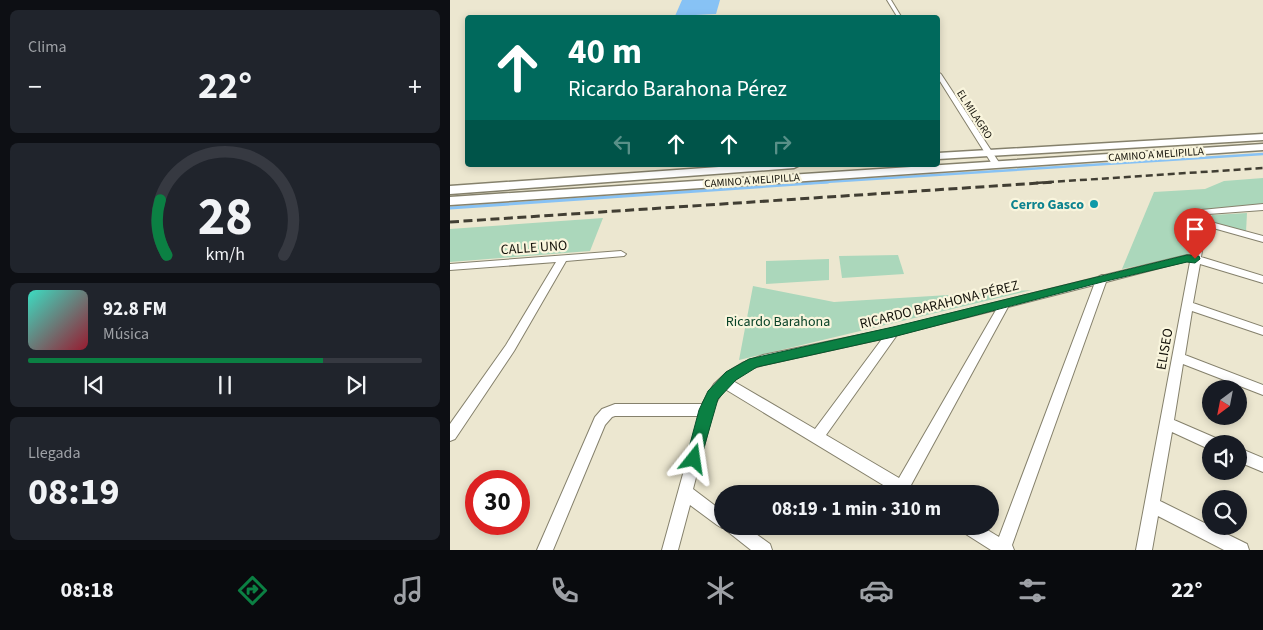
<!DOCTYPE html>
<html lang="es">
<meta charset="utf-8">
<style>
:root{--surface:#171b24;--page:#20242c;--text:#f1f3f6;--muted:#9ea1a6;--line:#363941;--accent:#0b8043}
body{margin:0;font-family:"Source Sans 3",sans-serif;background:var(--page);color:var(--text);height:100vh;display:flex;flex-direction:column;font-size:19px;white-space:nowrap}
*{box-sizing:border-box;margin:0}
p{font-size:16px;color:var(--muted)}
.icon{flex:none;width:28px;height:28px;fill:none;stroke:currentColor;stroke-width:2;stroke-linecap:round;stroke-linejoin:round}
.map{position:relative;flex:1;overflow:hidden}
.drawer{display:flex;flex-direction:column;gap:10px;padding:10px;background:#0d0f14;width:450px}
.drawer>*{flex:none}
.banner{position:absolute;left:15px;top:15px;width:475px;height:152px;border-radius:5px;box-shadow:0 2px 8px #0003;background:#00695c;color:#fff;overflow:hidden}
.needle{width:32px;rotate:212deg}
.tools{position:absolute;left:752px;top:380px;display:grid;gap:10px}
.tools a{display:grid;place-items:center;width:45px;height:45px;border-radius:50%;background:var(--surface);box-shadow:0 2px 8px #0003;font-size:25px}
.speed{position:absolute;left:15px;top:470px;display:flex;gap:10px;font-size:25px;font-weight:700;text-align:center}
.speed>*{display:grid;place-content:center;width:65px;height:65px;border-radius:50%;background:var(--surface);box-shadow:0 2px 8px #0003;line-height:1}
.speed .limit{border:8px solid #d22;background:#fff;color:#111}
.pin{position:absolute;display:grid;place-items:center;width:42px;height:42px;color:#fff;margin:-51px -21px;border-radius:50% 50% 50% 0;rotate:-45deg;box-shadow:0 0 5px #0007}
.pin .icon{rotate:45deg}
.me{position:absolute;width:55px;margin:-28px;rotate:15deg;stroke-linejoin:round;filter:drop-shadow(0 0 4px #0008)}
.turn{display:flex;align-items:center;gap:18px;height:105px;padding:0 20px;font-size:22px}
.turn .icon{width:65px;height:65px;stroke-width:2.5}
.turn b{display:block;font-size:35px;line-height:42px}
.lanes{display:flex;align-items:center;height:48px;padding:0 20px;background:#0003;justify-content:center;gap:25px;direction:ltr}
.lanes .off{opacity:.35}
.big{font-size:38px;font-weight:700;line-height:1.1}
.drawer .widget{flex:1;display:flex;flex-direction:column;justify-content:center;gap:8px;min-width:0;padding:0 18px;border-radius:8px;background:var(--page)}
.drawer .dial{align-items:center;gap:0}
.dial svg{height:130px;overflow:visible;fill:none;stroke:var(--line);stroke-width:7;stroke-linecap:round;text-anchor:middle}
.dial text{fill:var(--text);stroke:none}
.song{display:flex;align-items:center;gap:15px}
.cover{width:60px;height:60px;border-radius:8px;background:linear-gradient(135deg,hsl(170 70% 55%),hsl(350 70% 35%))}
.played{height:5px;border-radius:2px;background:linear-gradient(90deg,var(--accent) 75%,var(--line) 75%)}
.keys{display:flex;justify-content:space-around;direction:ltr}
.heat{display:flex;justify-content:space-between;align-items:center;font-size:28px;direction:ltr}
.trip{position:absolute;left:264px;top:485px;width:285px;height:50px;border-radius:25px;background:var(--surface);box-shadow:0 2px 8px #0003;font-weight:700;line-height:50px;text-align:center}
.tab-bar{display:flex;height:80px;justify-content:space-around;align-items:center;background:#090b0e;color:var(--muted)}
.tab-bar .icon{width:35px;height:35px}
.tab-bar .selected{color:var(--accent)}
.tab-bar b{font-size:22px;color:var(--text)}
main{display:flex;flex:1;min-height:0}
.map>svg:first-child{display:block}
</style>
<main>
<section class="drawer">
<div class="widget"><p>Clima</p>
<div class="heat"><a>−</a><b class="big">22°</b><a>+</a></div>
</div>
<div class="widget dial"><svg viewBox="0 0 100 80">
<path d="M14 69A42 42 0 1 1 86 69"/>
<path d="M14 69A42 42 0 0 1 10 35" stroke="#0b8043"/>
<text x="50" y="56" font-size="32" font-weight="700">28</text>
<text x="50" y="72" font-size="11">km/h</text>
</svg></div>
<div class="widget">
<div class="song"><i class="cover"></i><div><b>92.8 FM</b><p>Música</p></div></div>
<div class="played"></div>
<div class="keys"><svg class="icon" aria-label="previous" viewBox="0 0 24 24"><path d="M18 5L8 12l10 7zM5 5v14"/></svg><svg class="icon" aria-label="pause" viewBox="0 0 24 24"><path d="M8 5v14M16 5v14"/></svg><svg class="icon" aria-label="next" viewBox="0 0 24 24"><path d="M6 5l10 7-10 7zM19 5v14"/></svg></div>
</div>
<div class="widget"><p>Llegada</p><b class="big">08:19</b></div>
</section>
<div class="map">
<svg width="813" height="550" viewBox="0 0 813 550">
<rect width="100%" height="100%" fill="#ece7d0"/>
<g fill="#abd7bb">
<path d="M813,178v26l-59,5 -12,46 -70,14 32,-77 51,-3 19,-8z"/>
<path d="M797,213l-1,19 -36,-10 2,-7z"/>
<path d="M153,218l-13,33 -140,11v-33z"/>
<path d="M448,255l6,19 -62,4 -3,-22z"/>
<path d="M379,259v21l-63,4v-23z"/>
<path d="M303,286l81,16 198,-12 -293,70z"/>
</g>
<path fill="#87c2f5" d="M232,0h38l-4,14 -41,2z"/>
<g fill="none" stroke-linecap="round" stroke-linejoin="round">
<path stroke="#87c2f5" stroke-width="2.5" d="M360,183l453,-29"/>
<path stroke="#87c2f5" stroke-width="3" d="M0,208l378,-26"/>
<g stroke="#85816c" stroke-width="2">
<g id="minor">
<path d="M437,0h4l11,18h-4z"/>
<path d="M488,72l3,2 59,90 -1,2h-6l-1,-2 -54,-86z"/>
<path d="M813,204v6l-55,4 -1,7 56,15v6l-57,-16 -5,31 62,19v7l-63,-19 -7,39 70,24v8l-71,-24 -7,44 78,30v10l-80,-31 -9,56 44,19 2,5h-9v6l-39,-18 -12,69 87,43 2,6h-25l-66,-34 -6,34h-16l54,-288 -3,-1 -81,21 -94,263 2,5h-23l-30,-19 -3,-5h23l18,11 95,-252 -86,22 -97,178 6,4 2,5h-21l-173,-105 -10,15 -22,85 29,22v15h23l25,18 2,6h-21l-24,-19 -2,-4 -3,1 -5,-3 -27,-20 -12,45h-16l37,-134h-84l-3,1 -7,8 -52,125h-16l58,-133 7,-8 13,-5h87l12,-20 13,-12 15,-9 21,-8 130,-27 205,-51 4,-2h3l82,-20h5l9,-45zM546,310l-97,168 -73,-43 71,-100zM432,339l-67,90 -82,-48 17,-12 14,-4z"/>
<path d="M171,251l5,3 -2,2 -58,5 -52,90 -59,88 -5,2v-17l56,-79 50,-83 -106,8v-6z"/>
<path d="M789,448l24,10v14l-24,-10z"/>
</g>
</g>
<g stroke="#85816c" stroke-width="3">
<g id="primary">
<path d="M813,134v6l-325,19v-6z"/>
<path d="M813,144v6l-813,55v-8z"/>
<path d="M297,165h53l-6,3 -344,26v-8z"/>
</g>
</g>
<use href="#minor" fill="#fff" fill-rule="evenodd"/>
<use href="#primary" fill="#fff" fill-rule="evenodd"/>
<path stroke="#413e33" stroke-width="2.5" stroke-dasharray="7 4" stroke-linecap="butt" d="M586,183l227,-15"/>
<path stroke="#413e33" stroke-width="3" stroke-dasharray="9 4.5" stroke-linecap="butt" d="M0,222l605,-40"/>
</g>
<path fill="#0b8043" stroke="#07532c" d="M737,255l12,1 1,3 -5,4 -8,-1 -85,20 -209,55 -136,30 -21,13 -18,19 -19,66 -5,2 -6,-2 -2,-6 13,-49 9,-19 18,-19 23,-13 144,-32z"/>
<circle fill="#0f9aa8" stroke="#f9f5dd" stroke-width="2" cx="644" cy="204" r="5"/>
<g text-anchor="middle" stroke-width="4.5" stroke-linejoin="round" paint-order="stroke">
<g font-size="11" fill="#15130b" stroke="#f9f5dd">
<text transform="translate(525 114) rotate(57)" y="4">EL MILAGRO</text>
<text transform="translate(706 154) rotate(-4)" y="4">CAMINO A MELIPILLA</text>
<text transform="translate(302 180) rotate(-4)" y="4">CAMINO A MELIPILLA</text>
</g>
<g font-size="14" font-weight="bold" fill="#0d838f" stroke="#f9f5dd" text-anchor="end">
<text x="634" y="209">Cerro Gasco</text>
</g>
<g font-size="14" fill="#15130b" stroke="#f9f5dd">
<text transform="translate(84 247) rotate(-4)" y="5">CALLE UNO</text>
<text transform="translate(489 304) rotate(-14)" y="5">RICARDO BARAHONA PÉREZ</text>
<text transform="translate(714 349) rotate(-80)" y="5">ELISEO</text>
</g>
<g font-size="14" fill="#094328" stroke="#f9f5dd">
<text x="328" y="326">Ricardo Barahona</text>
</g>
</g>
</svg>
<div class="tools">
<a><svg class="needle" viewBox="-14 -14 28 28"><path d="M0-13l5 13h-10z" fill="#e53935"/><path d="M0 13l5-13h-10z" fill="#9ea1a6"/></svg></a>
<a><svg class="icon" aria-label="sound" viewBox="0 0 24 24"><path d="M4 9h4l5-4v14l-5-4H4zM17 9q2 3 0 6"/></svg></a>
<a><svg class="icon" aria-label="search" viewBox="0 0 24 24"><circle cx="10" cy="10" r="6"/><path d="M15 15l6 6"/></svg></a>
</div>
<div class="speed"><div class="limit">30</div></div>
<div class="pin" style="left:745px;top:259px;background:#d93025"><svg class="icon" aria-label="arrive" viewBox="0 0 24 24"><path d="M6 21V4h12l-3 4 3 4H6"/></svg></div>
<svg class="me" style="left:244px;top:459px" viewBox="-20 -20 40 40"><path d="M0-17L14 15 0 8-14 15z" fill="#0b8043" stroke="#fff" stroke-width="4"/></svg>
<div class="trip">08:19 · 1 min · 310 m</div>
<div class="banner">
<div class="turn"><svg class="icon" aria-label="ahead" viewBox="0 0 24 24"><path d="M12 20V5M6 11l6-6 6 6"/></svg><div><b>40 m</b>Ricardo Barahona Pérez</div></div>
<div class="lanes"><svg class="icon off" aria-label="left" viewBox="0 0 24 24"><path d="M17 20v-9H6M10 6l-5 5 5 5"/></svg><svg class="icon" aria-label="ahead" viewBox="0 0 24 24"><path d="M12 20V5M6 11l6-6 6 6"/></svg><svg class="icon" aria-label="ahead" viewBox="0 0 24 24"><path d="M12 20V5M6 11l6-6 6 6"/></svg><svg class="icon off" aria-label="right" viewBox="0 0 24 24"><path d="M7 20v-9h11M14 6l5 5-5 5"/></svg></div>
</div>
</div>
</main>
<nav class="tab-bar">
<b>08:18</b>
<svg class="icon selected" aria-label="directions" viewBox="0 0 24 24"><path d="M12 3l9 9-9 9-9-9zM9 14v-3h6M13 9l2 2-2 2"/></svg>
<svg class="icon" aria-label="music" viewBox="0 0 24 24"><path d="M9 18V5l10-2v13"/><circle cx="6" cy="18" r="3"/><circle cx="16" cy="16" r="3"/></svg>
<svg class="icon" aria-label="phone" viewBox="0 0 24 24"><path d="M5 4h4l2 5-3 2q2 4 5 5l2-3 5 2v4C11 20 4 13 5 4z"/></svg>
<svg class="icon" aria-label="climate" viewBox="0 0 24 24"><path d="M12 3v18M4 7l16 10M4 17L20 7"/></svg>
<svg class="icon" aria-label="car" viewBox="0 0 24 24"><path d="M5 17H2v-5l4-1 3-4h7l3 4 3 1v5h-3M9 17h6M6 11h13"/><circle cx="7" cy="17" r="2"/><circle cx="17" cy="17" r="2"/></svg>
<svg class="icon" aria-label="filters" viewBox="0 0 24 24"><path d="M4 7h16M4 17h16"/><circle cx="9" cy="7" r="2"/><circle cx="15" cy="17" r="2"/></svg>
<b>22°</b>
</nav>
